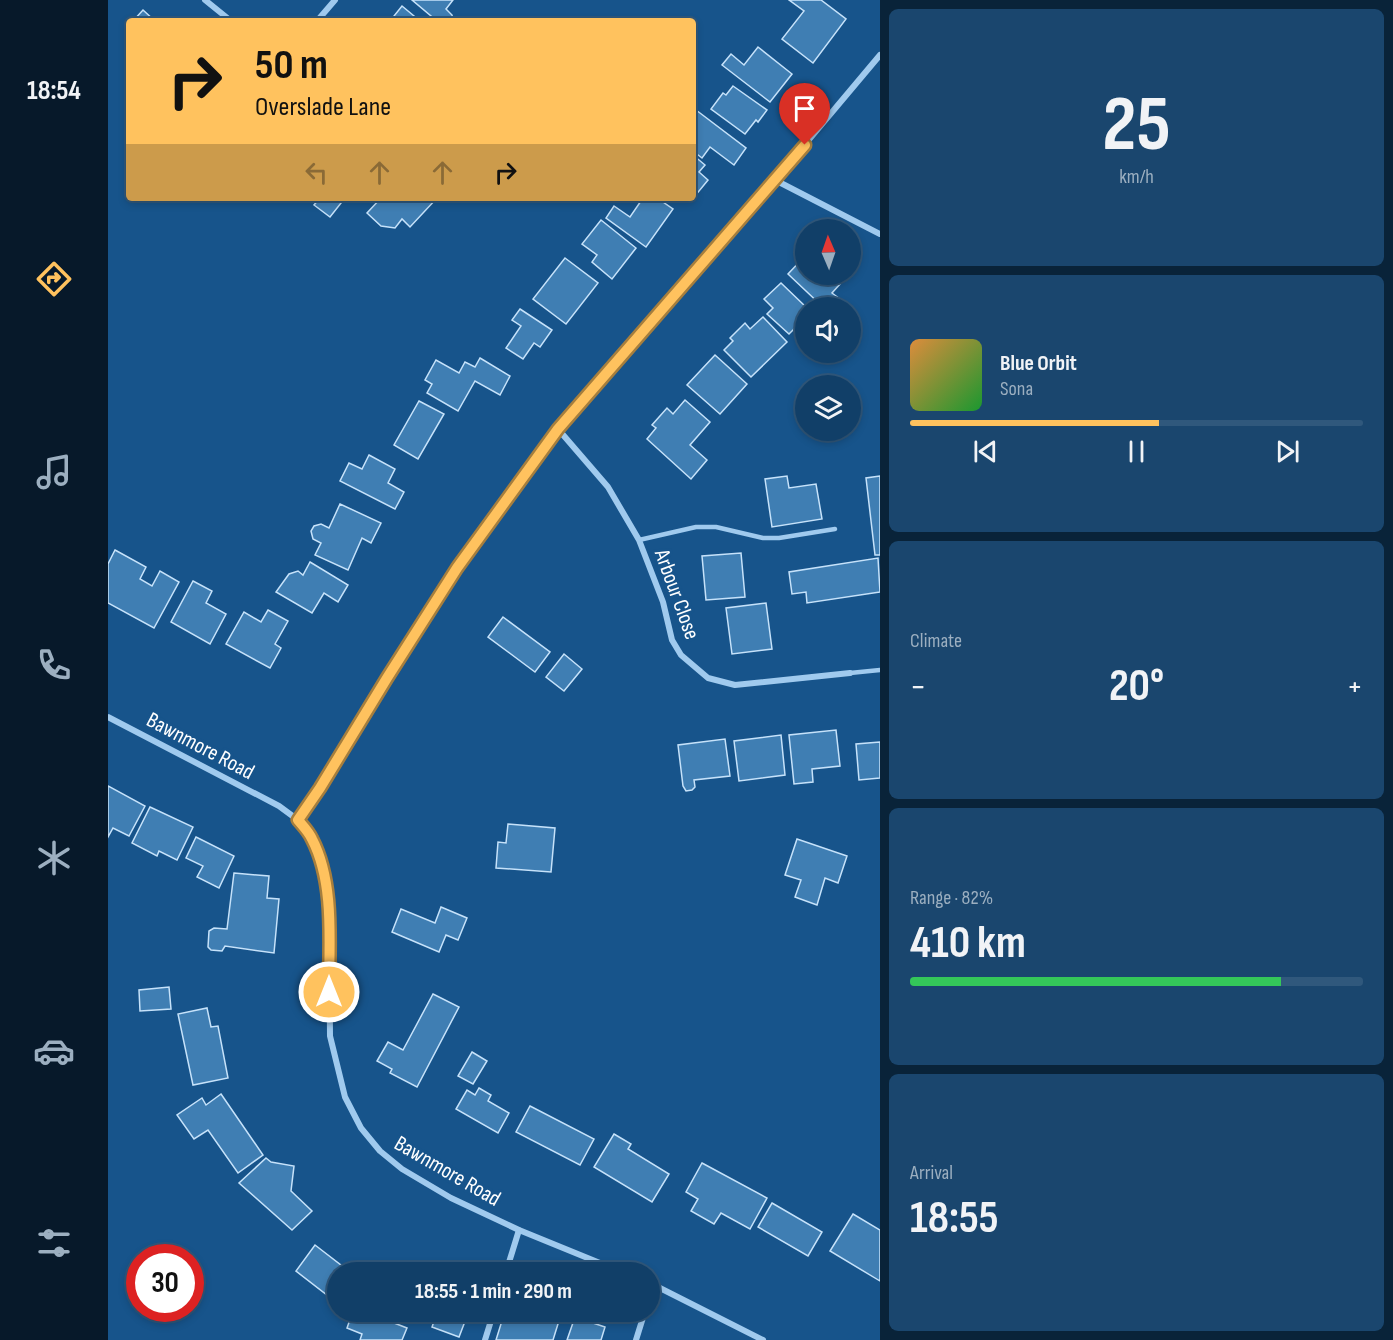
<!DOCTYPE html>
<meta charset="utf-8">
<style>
:root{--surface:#113f68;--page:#1a466e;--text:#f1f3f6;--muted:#9cafc0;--line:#30587c;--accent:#ffc25e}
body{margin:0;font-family:"Sofia Sans Condensed",sans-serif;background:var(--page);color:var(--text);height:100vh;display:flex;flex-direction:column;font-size:22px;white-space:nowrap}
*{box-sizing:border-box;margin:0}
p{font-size:20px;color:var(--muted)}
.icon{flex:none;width:33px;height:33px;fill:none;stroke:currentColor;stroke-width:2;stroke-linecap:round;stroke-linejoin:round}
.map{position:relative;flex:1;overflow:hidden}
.side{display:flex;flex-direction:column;gap:9px;padding:9px;background:#092339;width:513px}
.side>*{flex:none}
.top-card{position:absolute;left:18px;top:18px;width:570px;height:183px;border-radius:6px;box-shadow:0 3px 9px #0003,0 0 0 2px var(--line);background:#ffc25e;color:#111;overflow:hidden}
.needle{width:39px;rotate:358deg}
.tools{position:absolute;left:687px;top:219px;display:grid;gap:12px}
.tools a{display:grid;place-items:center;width:66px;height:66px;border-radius:50%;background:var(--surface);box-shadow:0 3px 9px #0003,0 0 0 2px var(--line);font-size:30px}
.speed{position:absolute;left:18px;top:1244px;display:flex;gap:12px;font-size:30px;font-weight:700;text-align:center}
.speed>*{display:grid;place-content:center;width:78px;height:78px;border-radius:50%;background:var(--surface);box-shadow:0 3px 9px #0003,0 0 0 2px var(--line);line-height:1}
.speed .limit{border:9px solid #d22;background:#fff;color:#111}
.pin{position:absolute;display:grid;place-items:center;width:51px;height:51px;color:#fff;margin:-62px -26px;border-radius:50% 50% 50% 0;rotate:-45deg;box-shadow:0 0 6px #0007}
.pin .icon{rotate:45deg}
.me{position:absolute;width:66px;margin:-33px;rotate:0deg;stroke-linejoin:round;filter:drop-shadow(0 0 4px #0008)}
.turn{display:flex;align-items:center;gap:21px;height:126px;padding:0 30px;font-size:27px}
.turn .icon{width:78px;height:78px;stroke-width:2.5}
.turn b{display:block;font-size:42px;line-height:51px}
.lanes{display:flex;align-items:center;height:57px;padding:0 30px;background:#0003;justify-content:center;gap:30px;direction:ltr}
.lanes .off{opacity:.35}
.big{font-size:45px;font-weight:700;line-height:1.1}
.side .tile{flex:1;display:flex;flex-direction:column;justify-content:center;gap:9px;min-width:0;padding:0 21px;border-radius:9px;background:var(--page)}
.side .dial{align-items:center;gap:0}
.dial b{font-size:78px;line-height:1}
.song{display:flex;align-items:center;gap:18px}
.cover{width:72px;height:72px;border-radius:9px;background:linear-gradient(135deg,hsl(30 70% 55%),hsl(130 70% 35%))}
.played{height:6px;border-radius:3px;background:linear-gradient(90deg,var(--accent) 55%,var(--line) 55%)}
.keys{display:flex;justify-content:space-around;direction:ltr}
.heat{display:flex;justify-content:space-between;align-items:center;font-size:33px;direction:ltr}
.charge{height:9px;border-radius:4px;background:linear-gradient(90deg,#34c759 82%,var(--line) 0)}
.trip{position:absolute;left:219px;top:1262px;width:333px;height:60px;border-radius:30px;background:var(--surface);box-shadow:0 3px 9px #0003,0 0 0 2px var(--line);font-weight:700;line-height:60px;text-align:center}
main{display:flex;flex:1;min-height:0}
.dock{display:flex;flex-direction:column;width:108px;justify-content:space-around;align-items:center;background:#07192a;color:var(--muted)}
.dock .icon{width:42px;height:42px}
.dock .on{color:var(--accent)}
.dock b{font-size:27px;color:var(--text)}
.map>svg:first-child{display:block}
</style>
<main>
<nav class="dock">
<b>18:54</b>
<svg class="icon on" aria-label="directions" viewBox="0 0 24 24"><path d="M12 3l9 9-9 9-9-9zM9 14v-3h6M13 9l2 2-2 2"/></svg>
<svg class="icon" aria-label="music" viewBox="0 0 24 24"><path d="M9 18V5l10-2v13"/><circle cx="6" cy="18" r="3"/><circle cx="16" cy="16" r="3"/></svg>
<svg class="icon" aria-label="phone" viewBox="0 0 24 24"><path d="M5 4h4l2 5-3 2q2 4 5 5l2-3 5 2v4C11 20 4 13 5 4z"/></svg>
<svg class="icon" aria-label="climate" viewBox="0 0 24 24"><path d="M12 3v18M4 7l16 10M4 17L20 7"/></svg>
<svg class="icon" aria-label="car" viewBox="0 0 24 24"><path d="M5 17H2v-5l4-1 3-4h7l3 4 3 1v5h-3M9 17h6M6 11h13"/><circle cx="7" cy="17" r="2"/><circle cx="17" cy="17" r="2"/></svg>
<svg class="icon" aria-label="filters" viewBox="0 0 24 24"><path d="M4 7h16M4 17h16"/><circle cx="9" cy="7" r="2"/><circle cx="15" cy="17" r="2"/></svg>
</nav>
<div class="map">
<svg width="772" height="1340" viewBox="0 0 772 1340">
<rect width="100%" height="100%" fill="#17548b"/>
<g fill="#3f7eb3" stroke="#c6e2fa" stroke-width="1.5">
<path d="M304,0h41l-7,9 6,6 1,6h-16z"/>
<path d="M681,0h32l25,19 -33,44 -31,-24 22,-28z"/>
<path d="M294,6l18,15h-30z"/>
<path d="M35,10l12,11h-22z"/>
<path d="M650,47l34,27 -22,28 -48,-37 9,-11 13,11z"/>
<path d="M625,86l34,24 -9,12 -2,-2 -11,14 -34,-25 12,-16 3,2z"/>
<path d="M588,110l50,38 -12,17 -24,-18 -8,11 -9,-7v-37z"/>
<path d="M585,155l12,10 -6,7 9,8 -13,16 -2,-2z"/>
<path d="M212,198h25l-15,19 -16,-12z"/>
<path d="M273,198h56l-27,29 -8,-8 -7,9 -14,-2 -14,-13z"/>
<path d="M535,198h14l16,11 -27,38 -40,-29 8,-12 16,11z"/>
<path d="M493,220l35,28 -24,31 -20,-17 5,-7 -15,-11z"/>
<path d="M698,255v19h26l9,9 -9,10 8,6 -8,9h-8l-36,-34z"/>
<path d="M457,258l33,25 -32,41 -33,-25z"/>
<path d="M673,283l26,25 -1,9 -17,17 -22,-20 6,-6 -9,-9z"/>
<path d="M412,309l32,21 -12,17 -6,-4 -11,16 -17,-11 15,-22 -9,-6z"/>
<path d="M655,317l24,25 -36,35 -27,-27 9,-9 -3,-3 15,-15 5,6z"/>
<path d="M607,355l32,29 -27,30 -33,-29z"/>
<path d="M372,358l30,18 -10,19 -25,-14 -17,30 -31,-18 5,-9 -7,-4 11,-20 23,13 6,-11 10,5z"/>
<path d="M577,400l25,22 -20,23 17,15 -16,19 -44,-40 9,-11 -4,-3 15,-17 6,6z"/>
<path d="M311,401l25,13 -26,45 -24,-14z"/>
<path d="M261,455l26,14 -7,14 16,9 -9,17 -55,-28 9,-18 13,6z"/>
<path d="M679,476l2,12 27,-4 6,35 -50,8 -7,-48z"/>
<path d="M772,476v79h-5l-9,-77z"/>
<path d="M232,504l41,19 -10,20 -9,-5 -14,32 -33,-15 6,-12 -8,-4 -2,-8 3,-5 7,-2 8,4z"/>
<path d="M7,550l31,17 -6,12 12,7 8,-15 19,11 -25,46 -46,-25v-39z"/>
<path d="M633,553l4,44 -39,3 -4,-44z"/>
<path d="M770,558l2,34 -73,11 -1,-11 -14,2 -3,-22z"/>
<path d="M202,562l38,23 -10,17 -14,-9 -12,20 -36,-21 13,-18 9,-3 5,4z"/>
<path d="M85,581l19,10 -6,12 20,11 -16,30 -39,-22z"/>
<path d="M658,603l6,46 -40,5 -6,-46z"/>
<path d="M160,610l20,11 -13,23 6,4 -11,20 -44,-24 18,-32 17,10z"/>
<path d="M395,617l47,35 -15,20 -47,-35z"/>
<path d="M456,654l18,15 -18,22 -18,-14z"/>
<path d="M728,730l4,36 -28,3 1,13 -19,2 -5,-49z"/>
<path d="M673,735l4,40 -46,6 -5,-40z"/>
<path d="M617,739l5,37 -36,4 1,7 -3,3 -6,1 -3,-5 -5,-41z"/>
<path d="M772,742v36l-21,2 -3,-36z"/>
<path d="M0,786l37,20 -16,30 -16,-8 -5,9z"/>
<path d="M42,807l43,20 -16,33 -18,-9 -2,5 -25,-13z"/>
<path d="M400,824l47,4 -4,44 -55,-4 2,-26 8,1z"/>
<path d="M88,837l38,19 -15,32 -22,-11 6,-11 -17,-8z"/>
<path d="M689,839l50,17 -9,27 -13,-5 -8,27 -22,-8 6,-17 -16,-5z"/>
<path d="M126,873l35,3 -2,22 12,1 -5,54 -49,-7 -3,5 -11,-1 -3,-3 1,-16 5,-3 13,1z"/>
<path d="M333,907l26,11 -9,22 -12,-5 -7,17 -47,-20 9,-23 34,14z"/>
<path d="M61,987l2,22 -31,2 -1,-21z"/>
<path d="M325,994l26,13 -42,80 -27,-14 2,-4 -15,-8 11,-19 15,8z"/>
<path d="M99,1008l4,19 7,-1 10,52 -35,7 -15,-71z"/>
<path d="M364,1052l15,9 -14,23 -15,-8z"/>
<path d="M371,1088l12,7 -3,6 21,12 -11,20 -42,-24 11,-19 8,5z"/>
<path d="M113,1094l42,61 -25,18 -30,-43 -14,9 -17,-24 25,-17 4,7z"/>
<path d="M422,1106l64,33 -14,26 -64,-33z"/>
<path d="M506,1134l17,10 -3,5 41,25 -17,28 -58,-35z"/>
<path d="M158,1158l5,4 23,4 -3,25 21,20 -20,19 -53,-47z"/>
<path d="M594,1163l65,35 -17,31 -29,-16 -7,11 -23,-13 7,-12 -12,-7z"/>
<path d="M664,1203l50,29 -14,24 -50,-29z"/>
<path d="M745,1214l27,16v51l-50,-30z"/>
<path d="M207,1245l35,27h-12l-2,30 -40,-31z"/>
<path d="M245,1311h40l-4,10 18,7 -5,12h-42l2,-6 -15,-6z"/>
<path d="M361,1311l-10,26 -27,-10 4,-11 -11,-4z"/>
<path d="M397,1311h17l20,6 2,-6h18l-9,29h-57z"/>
<path d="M467,1317l30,10 -4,13h-34z"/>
</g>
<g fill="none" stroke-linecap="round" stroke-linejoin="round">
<g stroke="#a0caee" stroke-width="4.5">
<path d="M531,540l57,-13h20l47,11h16l56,-9"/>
<path d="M742,673l30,-3"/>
</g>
<g stroke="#a0caee" stroke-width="6">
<path d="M97,0l26,21"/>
<path d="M209,21l18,-21"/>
<path d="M667,180l105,54"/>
<path d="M450,429l50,58 31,53 24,62 9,38 9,15 27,23 27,7 115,-12"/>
<path d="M0,717l171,89 19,14 14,18 10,27 7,44 1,127 15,61 16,31 19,23 22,18 49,29 68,32 103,42"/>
<path d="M190,820l22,-32 66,-110 71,-110 101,-139 217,-249 105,-125"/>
<path d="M398,1272l13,-42"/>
<path d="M542,1283l113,57"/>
<path d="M542,1298l5,-13"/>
<path d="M377,1340l9,-29"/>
<path d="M528,1340l9,-29"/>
</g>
</g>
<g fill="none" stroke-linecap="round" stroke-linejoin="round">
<g stroke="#a67e3d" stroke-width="15">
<path id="route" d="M221,992c0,-48 6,-109 -17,-153 -3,-7 -9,-13 -14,-19l22,-32 67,-110 70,-110 101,-139 247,-284"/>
</g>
<use href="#route" stroke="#ffc25e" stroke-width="10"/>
</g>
<g text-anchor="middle" stroke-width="6" stroke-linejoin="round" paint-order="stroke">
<g font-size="22" fill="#fff" stroke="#17548b">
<text transform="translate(570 594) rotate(70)" y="8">Arbour Close</text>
<text transform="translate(93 745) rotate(28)" y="8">Bawnmore Road</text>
<text transform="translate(340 1170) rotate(30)" y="8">Bawnmore Road</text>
</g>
</g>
</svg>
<div class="tools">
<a><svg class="needle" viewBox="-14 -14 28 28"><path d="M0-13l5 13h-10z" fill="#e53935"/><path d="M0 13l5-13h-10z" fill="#9cafc0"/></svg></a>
<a><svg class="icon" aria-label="sound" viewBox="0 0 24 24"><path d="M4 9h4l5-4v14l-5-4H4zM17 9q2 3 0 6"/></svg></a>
<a><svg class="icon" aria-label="layers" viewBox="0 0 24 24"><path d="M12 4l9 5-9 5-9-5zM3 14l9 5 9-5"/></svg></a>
</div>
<div class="speed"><div class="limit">30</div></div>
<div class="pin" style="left:697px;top:145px;background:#d93025"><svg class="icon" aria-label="arrive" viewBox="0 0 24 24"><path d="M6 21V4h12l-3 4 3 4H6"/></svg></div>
<svg class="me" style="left:221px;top:992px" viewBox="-20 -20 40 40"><circle r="17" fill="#ffc25e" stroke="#fff" stroke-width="3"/><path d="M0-11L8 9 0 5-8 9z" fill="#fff"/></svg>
<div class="trip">18:55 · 1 min · 290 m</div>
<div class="top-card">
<div class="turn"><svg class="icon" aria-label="right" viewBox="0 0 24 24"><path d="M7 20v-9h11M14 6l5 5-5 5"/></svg><div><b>50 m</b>Overslade Lane</div></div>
<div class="lanes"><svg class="icon off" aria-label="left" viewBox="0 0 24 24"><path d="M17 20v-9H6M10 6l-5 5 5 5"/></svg><svg class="icon off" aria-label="ahead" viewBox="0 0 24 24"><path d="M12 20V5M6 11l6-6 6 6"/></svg><svg class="icon off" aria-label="ahead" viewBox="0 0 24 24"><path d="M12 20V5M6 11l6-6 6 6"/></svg><svg class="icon" aria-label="right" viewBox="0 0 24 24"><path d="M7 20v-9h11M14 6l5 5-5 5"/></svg></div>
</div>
</div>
<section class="side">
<div class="tile dial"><b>25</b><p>km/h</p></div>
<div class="tile">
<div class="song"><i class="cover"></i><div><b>Blue Orbit</b><p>Sona</p></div></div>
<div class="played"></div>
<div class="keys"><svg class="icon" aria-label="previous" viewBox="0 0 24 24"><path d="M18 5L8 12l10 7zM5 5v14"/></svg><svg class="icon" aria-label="pause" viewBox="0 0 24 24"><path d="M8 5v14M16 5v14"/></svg><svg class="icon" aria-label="next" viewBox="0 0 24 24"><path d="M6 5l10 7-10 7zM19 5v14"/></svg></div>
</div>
<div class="tile"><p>Climate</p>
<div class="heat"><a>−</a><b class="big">20°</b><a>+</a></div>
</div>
<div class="tile"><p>Range · 82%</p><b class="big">410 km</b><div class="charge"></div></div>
<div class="tile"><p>Arrival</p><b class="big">18:55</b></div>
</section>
</main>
